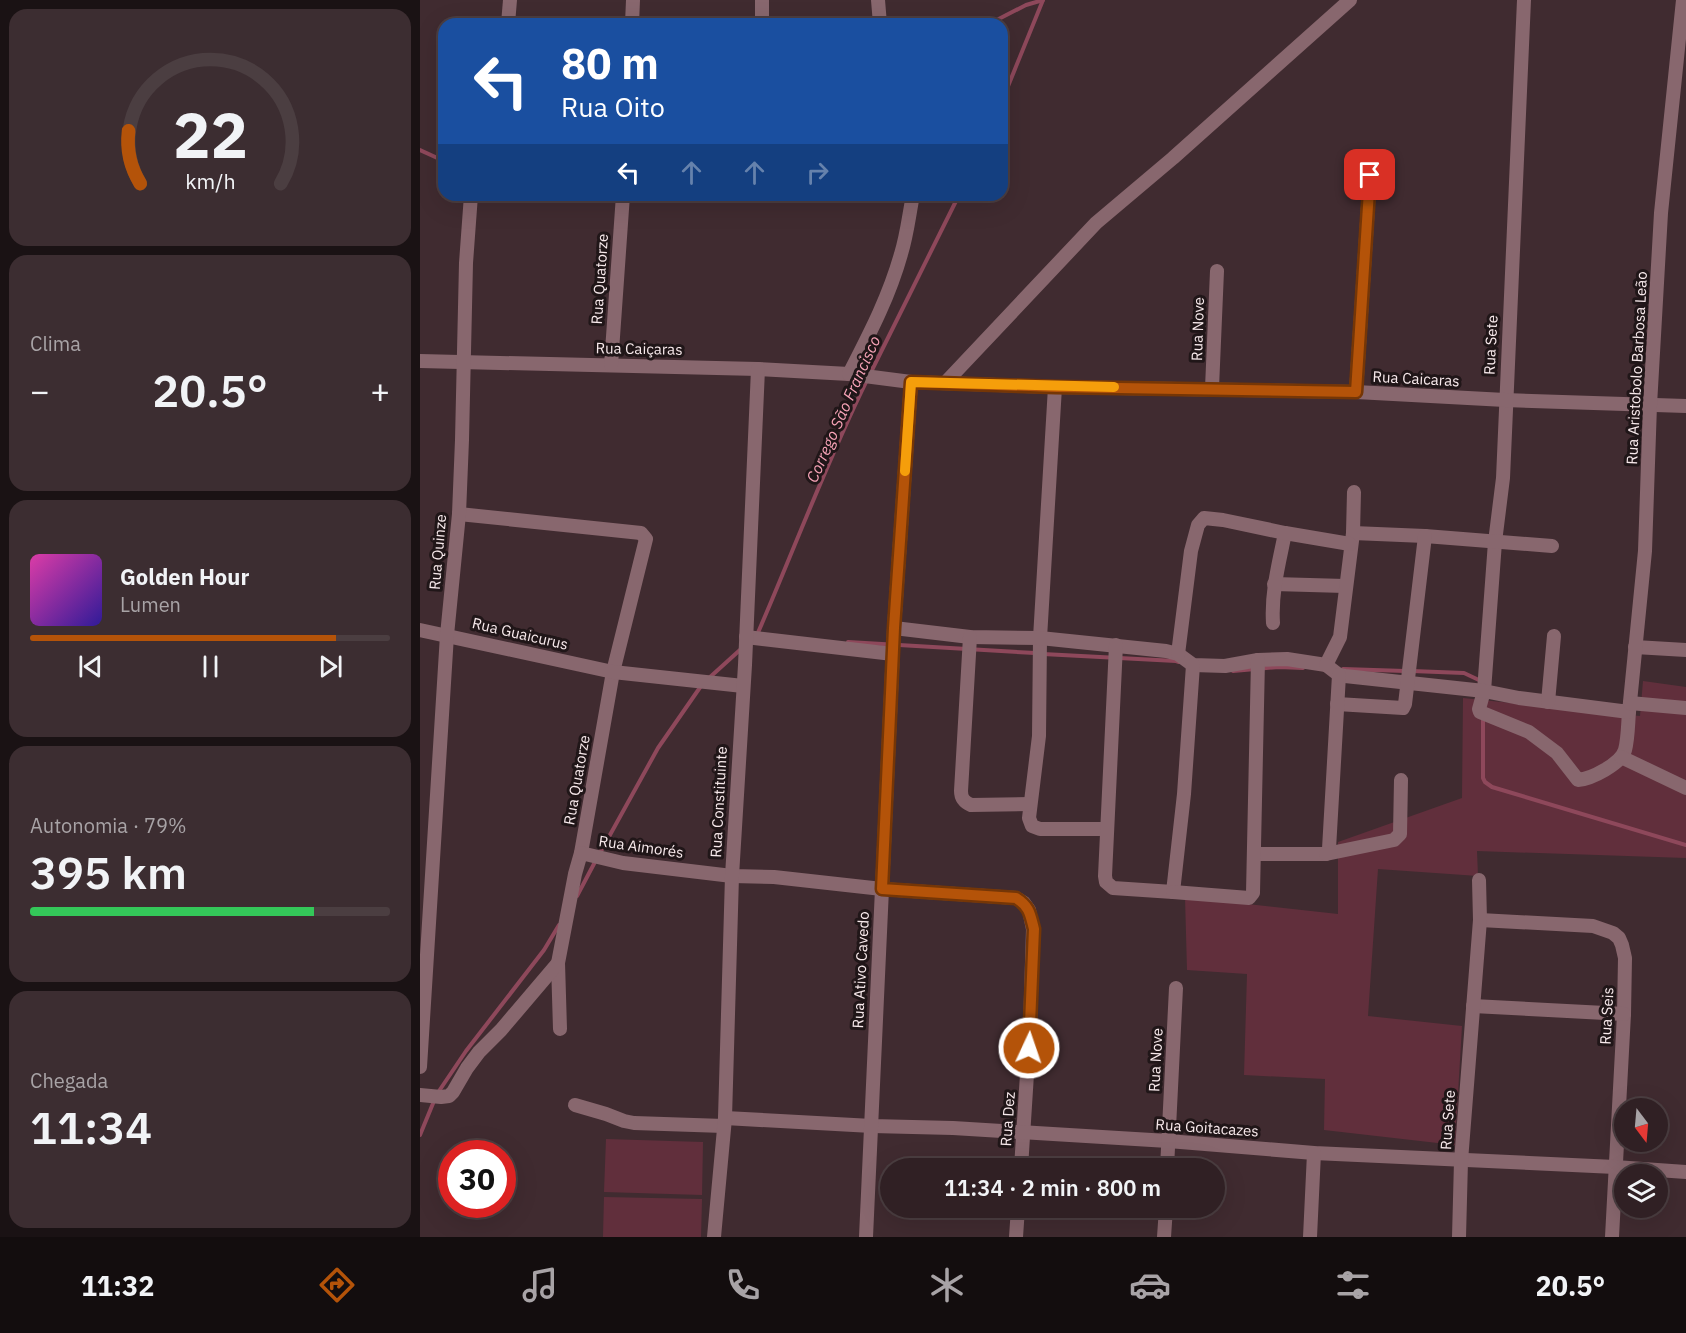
<!DOCTYPE html>
<html lang="pt">
<meta charset="utf-8">
<style>
:root{--surface:#302024;--page:#3c2d31;--text:#f1f3f6;--muted:#a8a3a6;--line:#4b3e41;--accent:#b45309}
body{margin:0;font-family:"IBM Plex Sans",sans-serif;background:var(--page);color:var(--text);height:100vh;display:flex;flex-direction:column;font-size:22px;white-space:nowrap}
*{box-sizing:border-box;margin:0}
p{font-size:20px;color:var(--muted)}
.icon{flex:none;width:33px;height:33px;fill:none;stroke:currentColor;stroke-width:2;stroke-linecap:round;stroke-linejoin:round}
.map{position:relative;flex:1;overflow:hidden}
.drawer{display:flex;flex-direction:column;gap:9px;padding:9px;background:#1a1214;width:420px}
.drawer>*{flex:none}
.top-card{position:absolute;left:18px;top:18px;width:570px;height:183px;border-radius:18px;box-shadow:0 6px 24px #0002,0 0 0 2px var(--line);background:#1a4fa0;color:#fff;overflow:hidden}
.needle{width:39px;rotate:164deg}
.controls{position:absolute;left:1194px;top:1098px;display:grid;gap:12px}
.controls a{display:grid;place-items:center;width:54px;height:54px;border-radius:50%;background:var(--surface);box-shadow:0 6px 24px #0002,0 0 0 2px var(--line);font-size:30px}
.speed{position:absolute;left:18px;top:1140px;display:flex;gap:12px;font-size:30px;font-weight:700;text-align:center}
.speed>*{display:grid;place-content:center;width:78px;height:78px;border-radius:50%;background:var(--surface);box-shadow:0 6px 24px #0002,0 0 0 2px var(--line);line-height:1}
.speed .limit{border:9px solid #d22;background:#fff;color:#111}
.pin{position:absolute;display:grid;place-items:center;width:51px;height:51px;color:#fff;margin:-26px;border-radius:12px;box-shadow:0 3px 9px #0006}
.me{position:absolute;width:66px;margin:-33px;rotate:3deg;stroke-linejoin:round;filter:drop-shadow(0 0 4px #0008)}
.turn{display:flex;align-items:center;gap:21px;height:126px;padding:0 24px;font-size:27px}
.turn .icon{width:78px;height:78px;stroke-width:2.5}
.turn b{display:block;font-size:42px;line-height:51px}
.lanes{display:flex;align-items:center;height:57px;padding:0 24px;background:#0003;justify-content:center;gap:30px;direction:ltr}
.lanes .off{opacity:.35}
.big{font-size:45px;font-weight:600;line-height:1.1}
.drawer .card{flex:1;display:flex;flex-direction:column;justify-content:center;gap:9px;min-width:0;padding:0 21px;border-radius:18px;background:var(--page)}
.drawer .dial{align-items:center;gap:0}
.dial svg{height:156px;overflow:visible;fill:none;stroke:var(--line);stroke-width:7;stroke-linecap:round;text-anchor:middle}
.dial text{fill:var(--text);stroke:none}
.song{display:flex;align-items:center;gap:18px}
.cover{width:72px;height:72px;border-radius:9px;background:linear-gradient(135deg,hsl(320 70% 55%),hsl(250 70% 35%))}
.played{height:6px;border-radius:3px;background:linear-gradient(90deg,var(--accent) 85%,var(--line) 85%)}
.keys{display:flex;justify-content:space-around;direction:ltr}
.heat{display:flex;justify-content:space-between;align-items:center;font-size:33px;direction:ltr}
.charge{height:9px;border-radius:4px;background:linear-gradient(90deg,#34c759 79%,var(--line) 0)}
.trip{position:absolute;left:460px;top:1158px;width:345px;height:60px;border-radius:30px;background:var(--surface);box-shadow:0 6px 24px #0002,0 0 0 2px var(--line);font-weight:600;line-height:60px;text-align:center}
.tabs{display:flex;height:96px;justify-content:space-around;align-items:center;background:#130d0e;color:var(--muted)}
.tabs .icon{width:42px;height:42px}
.tabs .current{color:var(--accent)}
.tabs b{font-size:27px;color:var(--text)}
main{display:flex;flex:1;min-height:0}
.map>svg:first-child{display:block}
</style>
<main>
<section class="drawer">
<div class="card dial"><svg viewBox="0 0 100 80">
<path d="M14 69A42 42 0 1 1 86 69"/>
<path d="M14 69A42 42 0 0 1 8 42" stroke="#b45309"/>
<text x="50" y="56" font-size="32" font-weight="700">22</text>
<text x="50" y="72" font-size="11">km/h</text>
</svg></div>
<div class="card"><p>Clima</p>
<div class="heat"><a>−</a><b class="big">20.5°</b><a>+</a></div>
</div>
<div class="card">
<div class="song"><i class="cover"></i><div><b>Golden Hour</b><p>Lumen</p></div></div>
<div class="played"></div>
<div class="keys"><svg class="icon" aria-label="previous" viewBox="0 0 24 24"><path d="M18 5L8 12l10 7zM5 5v14"/></svg><svg class="icon" aria-label="pause" viewBox="0 0 24 24"><path d="M8 5v14M16 5v14"/></svg><svg class="icon" aria-label="next" viewBox="0 0 24 24"><path d="M6 5l10 7-10 7zM19 5v14"/></svg></div>
</div>
<div class="card"><p>Autonomia · 79%</p><b class="big">395 km</b><div class="charge"></div></div>
<div class="card"><p>Chegada</p><b class="big">11:34</b></div>
</section>
<div class="map">
<svg width="1266" height="1237" viewBox="0 0 1266 1237">
<rect width="100%" height="100%" fill="#402b30"/>
<g fill="#612f3c">
<path d="M1223,681l43,6v171l-209,-7 1,25 -100,-7 -10,147 94,10 -7,119 -131,-15 1,-51 -81,-4 3,-101 -60,-4 -2,-73 153,17v-72l124,-44 1,-100 177,18z"/>
<path d="M186,1139l97,3 -1,53 -98,-3z"/>
<path d="M184,1197l98,2 -1,38h-98z"/>
</g>
<g fill="none" stroke-linecap="round" stroke-linejoin="round">
<g stroke="#8e485b" stroke-width="4">
<path d="M569,24l37,-19 17,-5"/>
<path d="M582,101l41,-101"/>
<path d="M0,150l24,11"/>
<path d="M450,374l89,-179"/>
<path d="M337,635c37,-85 69,-172 110,-255"/>
<path d="M428,642l187,11"/>
<path d="M623,654l133,7 3,1"/>
<path d="M923,669l62,2"/>
<path d="M813,671l46,-4 24,1"/>
<path d="M992,671l52,2 17,8"/>
<path d="M289,678l32,-29"/>
<path d="M1063,715v63l2,4 7,5 194,58"/>
<path d="M180,853l58,-105 43,-62"/>
<path d="M157,896l19,-36"/>
<path d="M17,1094l29,-43 78,-101 15,-25"/>
<path d="M0,1135l14,-34"/>
</g>
<g stroke="#88676e" stroke-width="14">
<path d="M458,0l2,24"/>
<path d="M1104,0l-21,478 -8,64 -11,149 -5,18 1,3 49,20 28,21 21,27c13,-1 43,-16 47,-30 3,-11 3,-26 4,-38"/>
<path d="M88,24l2,-24"/>
<path d="M212,24l1,-24"/>
<path d="M342,24v-24"/>
<path d="M0,361l338,8 91,5 62,8 144,5 301,5 149,8 181,6"/>
<path d="M191,365l12,-170"/>
<path d="M429,374c20,-39 40,-77 52,-120 6,-19 8,-39 12,-59"/>
<path d="M526,382l150,-159 77,-65 177,-158"/>
<path d="M635,387l-15,251 -1,98 -10,82 3,8 8,3h67"/>
<path d="M792,388l5,-117"/>
<path d="M936,392l14,-217"/>
<path d="M39,514l182,19 5,6 -33,133 -32,181 -6,21 -17,89 2,66"/>
<path d="M933,533l72,3 127,10"/>
<path d="M854,584l71,2"/>
<path d="M853,623c-2,-31 6,-60 12,-90"/>
<path d="M474,628l76,9 70,1 126,13 12,3 15,11 32,1 33,-6 29,-1 39,6 14,-28 13,-104 1,-41"/>
<path d="M0,630l193,42 130,14"/>
<path d="M326,637l147,17"/>
<path d="M550,637l-9,154c0,7 3,11 10,14l59,-1"/>
<path d="M696,645l-11,231 1,6 7,6 60,4 11,-98 9,-129"/>
<path d="M1215,647l51,3"/>
<path d="M758,654l13,-103 7,-26 6,-7 19,2 62,13 65,11"/>
<path d="M906,665l13,10 6,1 139,15 35,7 110,14 16,-161 5,-146 11,-192 22,-213"/>
<path d="M1128,702l6,-66"/>
<path d="M1210,703l56,5"/>
<path d="M917,704l66,4 2,-4 20,-168"/>
<path d="M1201,757l65,31"/>
<path d="M161,853l42,10 109,13 42,1 108,12 134,9 8,5 5,7 4,19 -3,98 -9,141"/>
<path d="M834,854h72l3,-5 10,-174"/>
<path d="M906,854l68,-14 6,-6 1,-54"/>
<path d="M753,892l76,6 4,-5 5,-233"/>
<path d="M1060,920l113,6 20,7 6,5 3,7 3,13 -1,56 -12,223"/>
<path d="M1053,1006l151,8"/>
<path d="M0,1067l27,-432 12,-121 3,-74 4,-177 5,-68"/>
<path d="M0,1095l21,2 8,-1 4,-4 14,-24 12,-16 22,-22 57,-67"/>
<path d="M155,1105l31,9 18,7 10,2 90,3"/>
<path d="M305,1118l147,8 81,2 215,13 146,12 301,14 71,5"/>
<path d="M747,1168l9,-180"/>
<path d="M294,1237l11,-119 7,-242 13,-211 13,-296"/>
<path d="M446,1237l28,-609 17,-246"/>
<path d="M596,1237l2,-29"/>
<path d="M744,1237l2,-29"/>
<path d="M890,1237l4,-84"/>
<path d="M1039,1237l2,-76 19,-241 -1,-40"/>
</g>
</g>
<g fill="none" stroke-linecap="round" stroke-linejoin="round">
<g stroke="#753606" stroke-width="15">
<path id="route" d="M609,1048l5,-119c-4,-15 -4,-22 -18,-31l-134,-9 12,-261 17,-246 145,5 300,5 14,-217"/>
</g>
<use href="#route" stroke="#b45309" stroke-width="10"/>
<path stroke="#f59e0b" stroke-width="10" d="M485,471l6,-89 203,5"/>
</g>
<g text-anchor="middle" stroke-width="6" stroke-linejoin="round" paint-order="stroke">
<g font-size="15" fill="#f8eaec" stroke="#201618">
<text transform="translate(180 279) rotate(-86)" y="5">Rua Quatorze</text>
<text transform="translate(778 329) rotate(-88)" y="5">Rua Nove</text>
<text transform="translate(1071 345) rotate(-87)" y="5">Rua Sete</text>
<text transform="translate(219 349) rotate(1)" y="5">Rua Caiçaras</text>
<text transform="translate(1217 368) rotate(-87)" y="5">Rua Aristobolo Barbosa Leão</text>
<text transform="translate(996 379) rotate(3)" y="5">Rua Caicaras</text>
<text transform="translate(18 552) rotate(-85)" y="5">Rua Quinze</text>
<text transform="translate(100 634) rotate(13)" y="5">Rua Guaicurus</text>
<text transform="translate(157 780) rotate(-80)" y="5">Rua Quatorze</text>
<text transform="translate(299 802) rotate(-87)" y="5">Rua Constituinte</text>
<text transform="translate(221 847) rotate(8)" y="5">Rua Aimorés</text>
<text transform="translate(441 970) rotate(-87)" y="5">Rua Ativo Cavedo</text>
<text transform="translate(1187 1016) rotate(-87)" y="5">Rua Seis</text>
<text transform="translate(736 1060) rotate(-87)" y="5">Rua Nove</text>
<text transform="translate(588 1119) rotate(-86)" y="5">Rua Dez</text>
<text transform="translate(1028 1120) rotate(-86)" y="5">Rua Sete</text>
<text transform="translate(787 1128) rotate(4)" y="5">Rua Goitacazes</text>
</g>
<g font-size="16" font-style="italic" fill="#f7a3b7" stroke="#201618">
<text transform="translate(423 409) rotate(-66)" y="6">Corrego São Francisco</text>
</g>
</g>
</svg>
<div class="controls">
<a><svg class="needle" viewBox="-14 -14 28 28"><path d="M0-13l5 13h-10z" fill="#e53935"/><path d="M0 13l5-13h-10z" fill="#a8a3a6"/></svg></a>
<a><svg class="icon" aria-label="layers" viewBox="0 0 24 24"><path d="M12 4l9 5-9 5-9-5zM3 14l9 5 9-5"/></svg></a>
</div>
<div class="speed"><div class="limit">30</div></div>
<div class="pin" style="left:950px;top:175px;background:#d93025"><svg class="icon" aria-label="arrive" viewBox="0 0 24 24"><path d="M6 21V4h12l-3 4 3 4H6"/></svg></div>
<svg class="me" style="left:609px;top:1048px" viewBox="-20 -20 40 40"><circle r="17" fill="#b45309" stroke="#fff" stroke-width="3"/><path d="M0-11L8 9 0 5-8 9z" fill="#fff"/></svg>
<div class="trip">11:34 · 2 min · 800 m</div>
<div class="top-card">
<div class="turn"><svg class="icon" aria-label="left" viewBox="0 0 24 24"><path d="M17 20v-9H6M10 6l-5 5 5 5"/></svg><div><b>80 m</b>Rua Oito</div></div>
<div class="lanes"><svg class="icon" aria-label="left" viewBox="0 0 24 24"><path d="M17 20v-9H6M10 6l-5 5 5 5"/></svg><svg class="icon off" aria-label="ahead" viewBox="0 0 24 24"><path d="M12 20V5M6 11l6-6 6 6"/></svg><svg class="icon off" aria-label="ahead" viewBox="0 0 24 24"><path d="M12 20V5M6 11l6-6 6 6"/></svg><svg class="icon off" aria-label="right" viewBox="0 0 24 24"><path d="M7 20v-9h11M14 6l5 5-5 5"/></svg></div>
</div>
</div>
</main>
<nav class="tabs">
<b>11:32</b>
<svg class="icon current" aria-label="directions" viewBox="0 0 24 24"><path d="M12 3l9 9-9 9-9-9zM9 14v-3h6M13 9l2 2-2 2"/></svg>
<svg class="icon" aria-label="music" viewBox="0 0 24 24"><path d="M9 18V5l10-2v13"/><circle cx="6" cy="18" r="3"/><circle cx="16" cy="16" r="3"/></svg>
<svg class="icon" aria-label="phone" viewBox="0 0 24 24"><path d="M5 4h4l2 5-3 2q2 4 5 5l2-3 5 2v4C11 20 4 13 5 4z"/></svg>
<svg class="icon" aria-label="climate" viewBox="0 0 24 24"><path d="M12 3v18M4 7l16 10M4 17L20 7"/></svg>
<svg class="icon" aria-label="car" viewBox="0 0 24 24"><path d="M5 17H2v-5l4-1 3-4h7l3 4 3 1v5h-3M9 17h6M6 11h13"/><circle cx="7" cy="17" r="2"/><circle cx="17" cy="17" r="2"/></svg>
<svg class="icon" aria-label="filters" viewBox="0 0 24 24"><path d="M4 7h16M4 17h16"/><circle cx="9" cy="7" r="2"/><circle cx="15" cy="17" r="2"/></svg>
<b>20.5°</b>
</nav>
